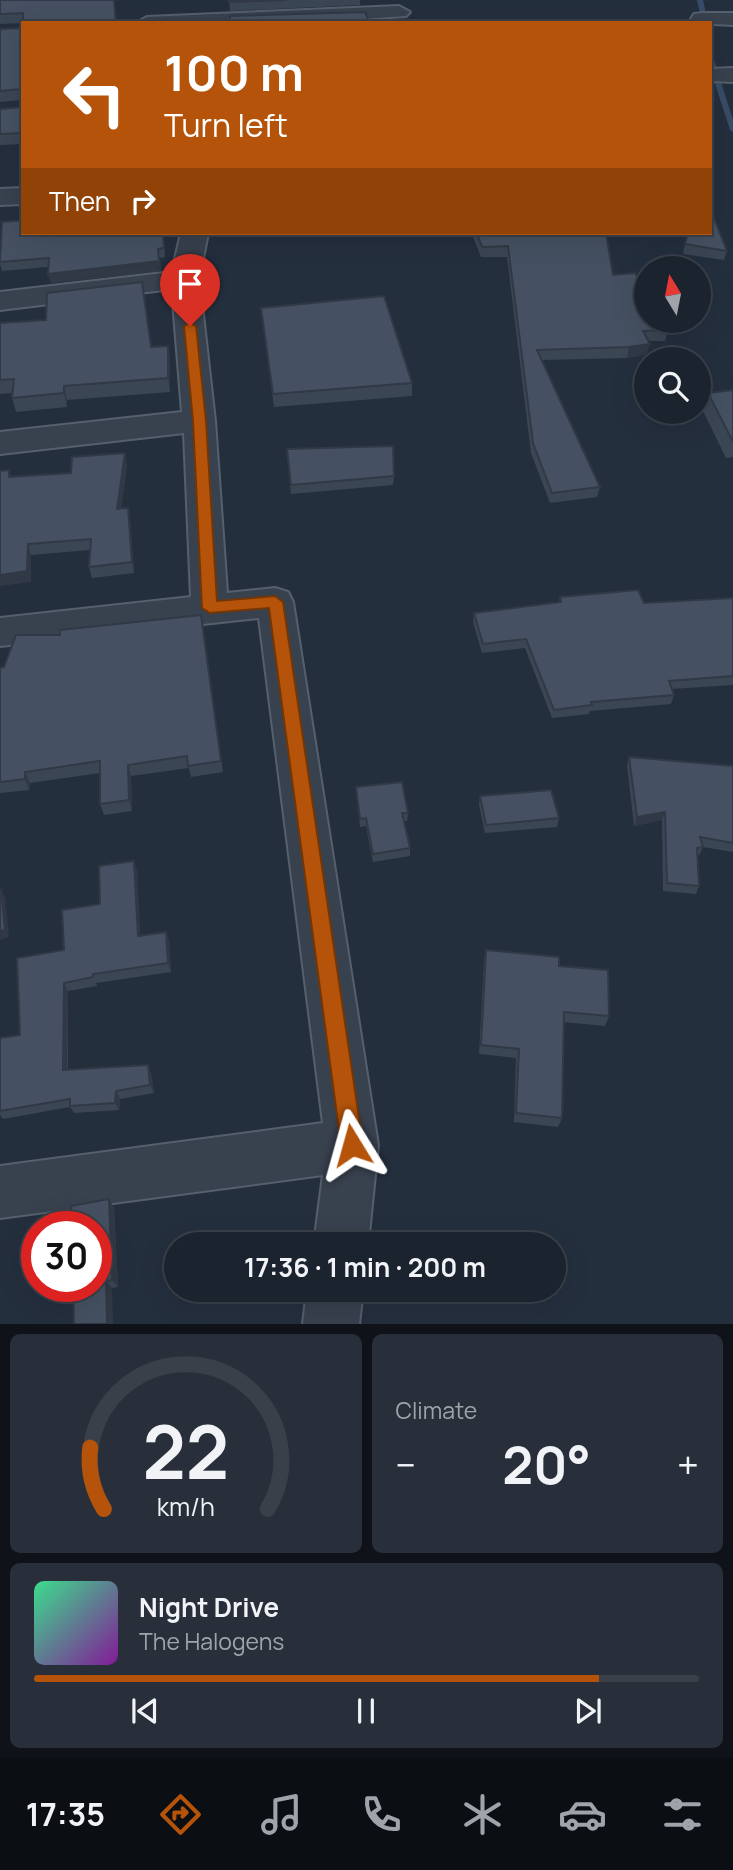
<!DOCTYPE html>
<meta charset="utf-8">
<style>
:root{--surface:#1b232e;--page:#282f3a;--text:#f1f3f6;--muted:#a0a4aa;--line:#39404a;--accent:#b45309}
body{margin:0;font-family:Manrope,sans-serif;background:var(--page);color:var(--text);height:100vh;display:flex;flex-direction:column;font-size:26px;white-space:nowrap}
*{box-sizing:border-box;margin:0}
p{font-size:23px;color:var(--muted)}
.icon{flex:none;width:38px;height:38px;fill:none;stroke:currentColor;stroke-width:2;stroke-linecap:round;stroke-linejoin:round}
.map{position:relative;height:1324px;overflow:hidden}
.panel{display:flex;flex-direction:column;gap:10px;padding:10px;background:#0f1319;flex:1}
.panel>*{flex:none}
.banner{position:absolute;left:21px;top:21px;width:691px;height:214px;border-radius:0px;box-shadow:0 7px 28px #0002,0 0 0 2px var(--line);background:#b45309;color:#fff;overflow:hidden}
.needle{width:46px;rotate:350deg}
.buttons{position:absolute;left:634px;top:256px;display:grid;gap:14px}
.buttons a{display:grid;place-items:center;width:77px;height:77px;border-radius:50%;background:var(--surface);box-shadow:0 7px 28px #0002,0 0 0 2px var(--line);font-size:35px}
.speed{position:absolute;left:21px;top:1211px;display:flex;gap:14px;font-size:35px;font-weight:700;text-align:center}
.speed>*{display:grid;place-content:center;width:91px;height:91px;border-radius:50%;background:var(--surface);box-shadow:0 7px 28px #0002,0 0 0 2px var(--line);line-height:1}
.speed .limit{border:10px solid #d22;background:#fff;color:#111}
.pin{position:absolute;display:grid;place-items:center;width:60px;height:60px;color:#fff;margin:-72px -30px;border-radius:50% 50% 50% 0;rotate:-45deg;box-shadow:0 0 7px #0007}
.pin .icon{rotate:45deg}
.me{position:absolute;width:77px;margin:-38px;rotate:352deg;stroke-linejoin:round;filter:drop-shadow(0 0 5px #0008)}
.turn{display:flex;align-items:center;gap:24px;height:147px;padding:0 28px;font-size:32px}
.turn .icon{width:91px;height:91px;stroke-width:2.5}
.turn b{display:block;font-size:49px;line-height:60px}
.then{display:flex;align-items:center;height:66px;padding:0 28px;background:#0003;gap:14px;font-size:26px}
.big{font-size:52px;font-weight:700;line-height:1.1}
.panel .widget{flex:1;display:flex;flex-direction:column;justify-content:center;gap:10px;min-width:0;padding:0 24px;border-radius:10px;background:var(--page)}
.panel .dial{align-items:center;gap:0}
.dial svg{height:182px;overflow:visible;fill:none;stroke:var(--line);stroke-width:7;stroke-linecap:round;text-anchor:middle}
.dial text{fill:var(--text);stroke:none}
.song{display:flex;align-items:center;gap:21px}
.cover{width:84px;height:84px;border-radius:10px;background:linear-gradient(135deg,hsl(150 70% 55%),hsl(290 70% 35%))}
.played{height:7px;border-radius:4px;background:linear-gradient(90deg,var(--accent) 85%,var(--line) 85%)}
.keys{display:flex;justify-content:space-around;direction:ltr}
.heat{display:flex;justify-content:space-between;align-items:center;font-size:38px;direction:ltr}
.panel .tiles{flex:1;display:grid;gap:10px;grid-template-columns:1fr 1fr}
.widget:last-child{grid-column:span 2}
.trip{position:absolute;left:164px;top:1232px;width:402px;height:70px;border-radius:35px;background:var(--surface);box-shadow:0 7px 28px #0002,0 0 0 2px var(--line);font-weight:700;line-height:70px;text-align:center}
.tabs{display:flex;height:112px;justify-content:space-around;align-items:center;background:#0b0e12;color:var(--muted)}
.tabs .icon{width:49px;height:49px}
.tabs .on{color:var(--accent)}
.tabs b{font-size:32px;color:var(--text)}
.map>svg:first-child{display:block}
</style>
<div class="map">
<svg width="733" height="1324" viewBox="0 0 733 1324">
<rect width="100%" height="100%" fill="#242f3e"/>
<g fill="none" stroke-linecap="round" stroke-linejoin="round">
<g fill="#394c67" fill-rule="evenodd">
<path d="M697,0h6l5,23h-6z"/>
<path d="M710,55l3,2 20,63v12l-3,-2 -20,-62z"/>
</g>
<g stroke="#565f6c" stroke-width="4">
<g id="street">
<path d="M399,6l11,6 -4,4 -107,7h-163l11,-6z"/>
<path d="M702,13h31v12l-39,-2 -3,-4 3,-5z"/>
<path d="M733,68v14l-23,-1v-12z"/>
<path d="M23,188v16l-23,1v-16z"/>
<path d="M181,233h27l-9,46 16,142 12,172 48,-5 13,4 5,10 85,543 -10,99h-54l9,-69 -323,43v-52l323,-43 -64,-505 -259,28v-28l191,-21 -7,-164 -184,21v-22l182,-20 -10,-123 -172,21v-18l172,-20z"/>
<path d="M307,1290h56l-4,34h-56z"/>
</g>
</g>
<use href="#street" fill="#38414e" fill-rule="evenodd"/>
</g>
<g fill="#3b4654">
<path d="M0,0h114l3,23h-94v121l-23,1v-36l22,-2v-7l-22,2v-73l23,-1v-5l-23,1z"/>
<path d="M229,0h131v5l-130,6z"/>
<path d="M23,233h141l1,24 -5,1 1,13 -110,12 -3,-9v-7l-46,4 -2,-7v-10z"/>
<path d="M318,233h40l-39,3z"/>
<path d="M436,233h170l7,42 55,55 -3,11h-17l-1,13 -20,4 -85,2 58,127 -3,10 -47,6 -19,-50 -24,-196h-26l-8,-20z"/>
<path d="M687,233l40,18 -3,9 -41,-6z"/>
<path d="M261,308l151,75v13l-138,11z"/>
<path d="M0,323l152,24 16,-1 2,14v32l-103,8v7l-51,5 -4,-14v-5l-12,1z"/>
<path d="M733,390v67l-7,1 -23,-47 5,-18z"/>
<path d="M287,449l107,27 -1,9 -102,9z"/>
<path d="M127,464l-6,45 9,10 4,54 -42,5 -3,-11 1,-17 -59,5v27l-22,-112 2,7 60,-4z"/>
<path d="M560,597l84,6 89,-5v87l-61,4 2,6 -3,9 -81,7 -1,3 -37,4 -27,-70 -43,5 -9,-31 1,-9 85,-11z"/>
<path d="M203,627l20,145 -32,5 -2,-9 -58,8 1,35 -28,4 -4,-11v-31l-70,10 -1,7 -29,3v-125l4,-1 56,-32z"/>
<path d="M629,757l104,9v86l-30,-5 -4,8 -2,1 2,30 -3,8 -33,-3 -1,-71 -28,6 -7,-61z"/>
<path d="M356,787l52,26 -1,8h-3l6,27v8l-37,6 -7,-36 -6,1z"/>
<path d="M480,796l79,22 -2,9 -72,6 -6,-28z"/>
<path d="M137,871l3,65 26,-4 3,9 2,31 -75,11 1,3 -29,5v79l83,3 3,20 -34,6 -1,11 -45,3 -4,-6 -67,12 -3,-4v-77l20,-3 44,-85 36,-46z"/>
<path d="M486,950l123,66 -4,10 -42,-4 -1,96 -4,9 -44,-5 2,-64 -37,-4 5,-94z"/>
<path d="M114,1208l4,79 -6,1 -38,36z"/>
</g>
<g fill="#303945">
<path d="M158,249l3,22 -110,12 -3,-9z"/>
<path d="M650,344l-3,10 -20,4 2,-11z"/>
<path d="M168,346l2,14v32l-2,-14z"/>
<path d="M64,386l3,14v7l-3,-14z"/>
<path d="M125,453l2,11 -7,56 -3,-11z"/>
<path d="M128,508l2,11 4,54 -2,-11z"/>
<path d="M28,544l3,11v27l-31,4v-11z"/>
<path d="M128,765l3,11 1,35 -3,-11z"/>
<path d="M25,772l5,11 -1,7 -4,-11z"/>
<path d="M665,812l-3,8 -28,6 3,-9z"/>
<path d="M134,861l3,10 4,74 -3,-9z"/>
<path d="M1,890l4,8 4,39 -9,3z"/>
<path d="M166,932l3,9 2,31 -3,-9z"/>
<path d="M64,983l4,8 -1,87 -4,-8z"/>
<path d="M148,1065l3,8 3,20 -4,-8z"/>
<path d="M116,1091l4,8 -1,11 -4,-7z"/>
<path d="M109,1199l5,9 4,79 -6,-7z"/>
<path d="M106,1281l6,7 1,36h-6z"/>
</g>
<g fill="#455162" stroke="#303945" stroke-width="2">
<path d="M0,0h114l2,23h-93v110l-23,1v-25l22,-2v-18l-22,2v-62l23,-1v-15l-23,1z"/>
<path d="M229,0h58l-58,2z"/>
<path d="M365,12l4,10 -4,1h-135v-7z"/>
<path d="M710,208l17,43 -42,-7 3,-11h22z"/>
<path d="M23,220v13h140l1,15 -6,1 1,12 -111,13 1,-16 -49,4 2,-40z"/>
<path d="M477,233h129l7,42 22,-2 11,19v28h16l6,10 -25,1 7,13 -21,3 -92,3 63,137 -48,6 -19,-50 -25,-197 -26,1z"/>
<path d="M142,282l9,65 17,-1v32l-104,8v7l-52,5 2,-19 -14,1v-57l46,-3 1,-27z"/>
<path d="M384,296l28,87 -139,11 -12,-86z"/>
<path d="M733,390v50h-1l-24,-47z"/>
<path d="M393,446l1,30 -103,9 -4,-36z"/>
<path d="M125,453l-8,56 11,-1 4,54 -43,5 2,-28 -63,5 -1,27 -27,4v-104l9,-1v7l62,-4 1,-16z"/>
<path d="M638,590l6,13 89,-5v78l-64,5 5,14 -83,7 1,3 -38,5 -28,-71 -43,5 -9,-31 87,-11 -1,-5z"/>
<path d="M201,615l20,146 -33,5 -1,-10 -59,9 1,35 -29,4v-43l-75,11v7l-25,3v-114l4,-1 12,-32h44v-5z"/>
<path d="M629,757l104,9v77l-33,-6 3,10 -6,1 2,38 -32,-3 -2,-71 -28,5z"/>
<path d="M402,782l6,31h-6l8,35 -37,6 -7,-36 -6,1 -4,-32z"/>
<path d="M551,790l8,28 -73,7 -6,-29z"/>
<path d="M134,861l4,75 28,-4 2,31 -75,11v3l-29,6 -1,87 85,-5 2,20 -34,6 -1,12 -45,3v-7l-70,12v-73l20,-3 -3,-77 47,-8 -2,-40 38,-6 -1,-38z"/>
<path d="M0,890h1l4,40 -5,1z"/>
<path d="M486,950l73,7v9l49,4 1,46 -45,-4 -2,106 -46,-5 3,-64 -38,-4z"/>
<path d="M109,1199l3,81 -6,1 1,43h-33l-1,-38h23v-59h-24l-1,-21z"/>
</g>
<path fill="#b45309" stroke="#753606" stroke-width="2" d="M190,323l6,3 10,95 11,180 58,-5 8,6 80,543 -3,8 -8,3 -7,-3 -4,-8 -72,-537 -59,5 -8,-5 -9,-187 -9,-95z"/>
</svg>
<div class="buttons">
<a><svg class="needle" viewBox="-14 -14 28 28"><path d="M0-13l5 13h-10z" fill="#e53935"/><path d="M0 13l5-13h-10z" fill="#a0a4aa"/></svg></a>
<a><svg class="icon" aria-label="search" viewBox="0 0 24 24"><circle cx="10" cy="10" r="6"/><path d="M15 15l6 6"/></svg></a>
</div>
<div class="speed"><div class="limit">30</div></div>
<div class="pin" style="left:190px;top:326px;background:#d93025"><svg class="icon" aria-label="arrive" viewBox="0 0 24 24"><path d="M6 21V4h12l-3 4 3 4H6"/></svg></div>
<svg class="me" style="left:352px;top:1145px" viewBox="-20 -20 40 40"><path d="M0-17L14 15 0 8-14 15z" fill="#b45309" stroke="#fff" stroke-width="4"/></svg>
<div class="trip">17:36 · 1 min · 200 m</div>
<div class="banner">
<div class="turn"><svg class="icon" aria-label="left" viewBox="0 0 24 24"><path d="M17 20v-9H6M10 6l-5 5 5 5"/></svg><div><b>100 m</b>Turn left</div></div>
<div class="then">Then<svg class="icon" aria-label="right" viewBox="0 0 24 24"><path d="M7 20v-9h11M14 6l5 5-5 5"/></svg></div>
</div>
</div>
<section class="panel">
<div class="tiles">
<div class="widget dial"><svg viewBox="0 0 100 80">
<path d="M14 69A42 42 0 1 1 86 69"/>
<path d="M14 69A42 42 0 0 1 8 42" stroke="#b45309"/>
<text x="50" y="56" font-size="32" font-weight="700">22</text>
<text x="50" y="72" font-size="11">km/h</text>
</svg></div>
<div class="widget"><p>Climate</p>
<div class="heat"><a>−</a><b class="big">20°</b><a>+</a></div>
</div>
<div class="widget">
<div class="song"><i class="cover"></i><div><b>Night Drive</b><p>The Halogens</p></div></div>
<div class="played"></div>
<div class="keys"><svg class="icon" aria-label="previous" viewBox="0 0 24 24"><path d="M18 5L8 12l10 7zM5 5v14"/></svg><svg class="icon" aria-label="pause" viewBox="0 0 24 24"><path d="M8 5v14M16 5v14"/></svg><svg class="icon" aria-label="next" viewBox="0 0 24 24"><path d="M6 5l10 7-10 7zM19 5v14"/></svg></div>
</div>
</div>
</section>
<nav class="tabs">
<b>17:35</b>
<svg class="icon on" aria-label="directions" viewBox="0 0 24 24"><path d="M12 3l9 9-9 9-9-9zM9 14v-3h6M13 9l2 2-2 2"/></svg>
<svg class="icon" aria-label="music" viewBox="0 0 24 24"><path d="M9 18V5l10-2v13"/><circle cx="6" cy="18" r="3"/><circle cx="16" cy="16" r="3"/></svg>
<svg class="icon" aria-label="phone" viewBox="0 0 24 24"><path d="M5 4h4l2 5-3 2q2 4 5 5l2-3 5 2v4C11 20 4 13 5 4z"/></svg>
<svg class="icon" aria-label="climate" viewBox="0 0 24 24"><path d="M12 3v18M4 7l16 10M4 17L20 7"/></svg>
<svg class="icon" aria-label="car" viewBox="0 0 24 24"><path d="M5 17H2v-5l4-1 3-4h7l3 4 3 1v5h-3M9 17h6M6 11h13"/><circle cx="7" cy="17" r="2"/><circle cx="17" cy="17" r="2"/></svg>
<svg class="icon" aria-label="filters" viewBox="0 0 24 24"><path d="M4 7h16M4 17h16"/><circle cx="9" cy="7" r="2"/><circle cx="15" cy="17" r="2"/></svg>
</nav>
